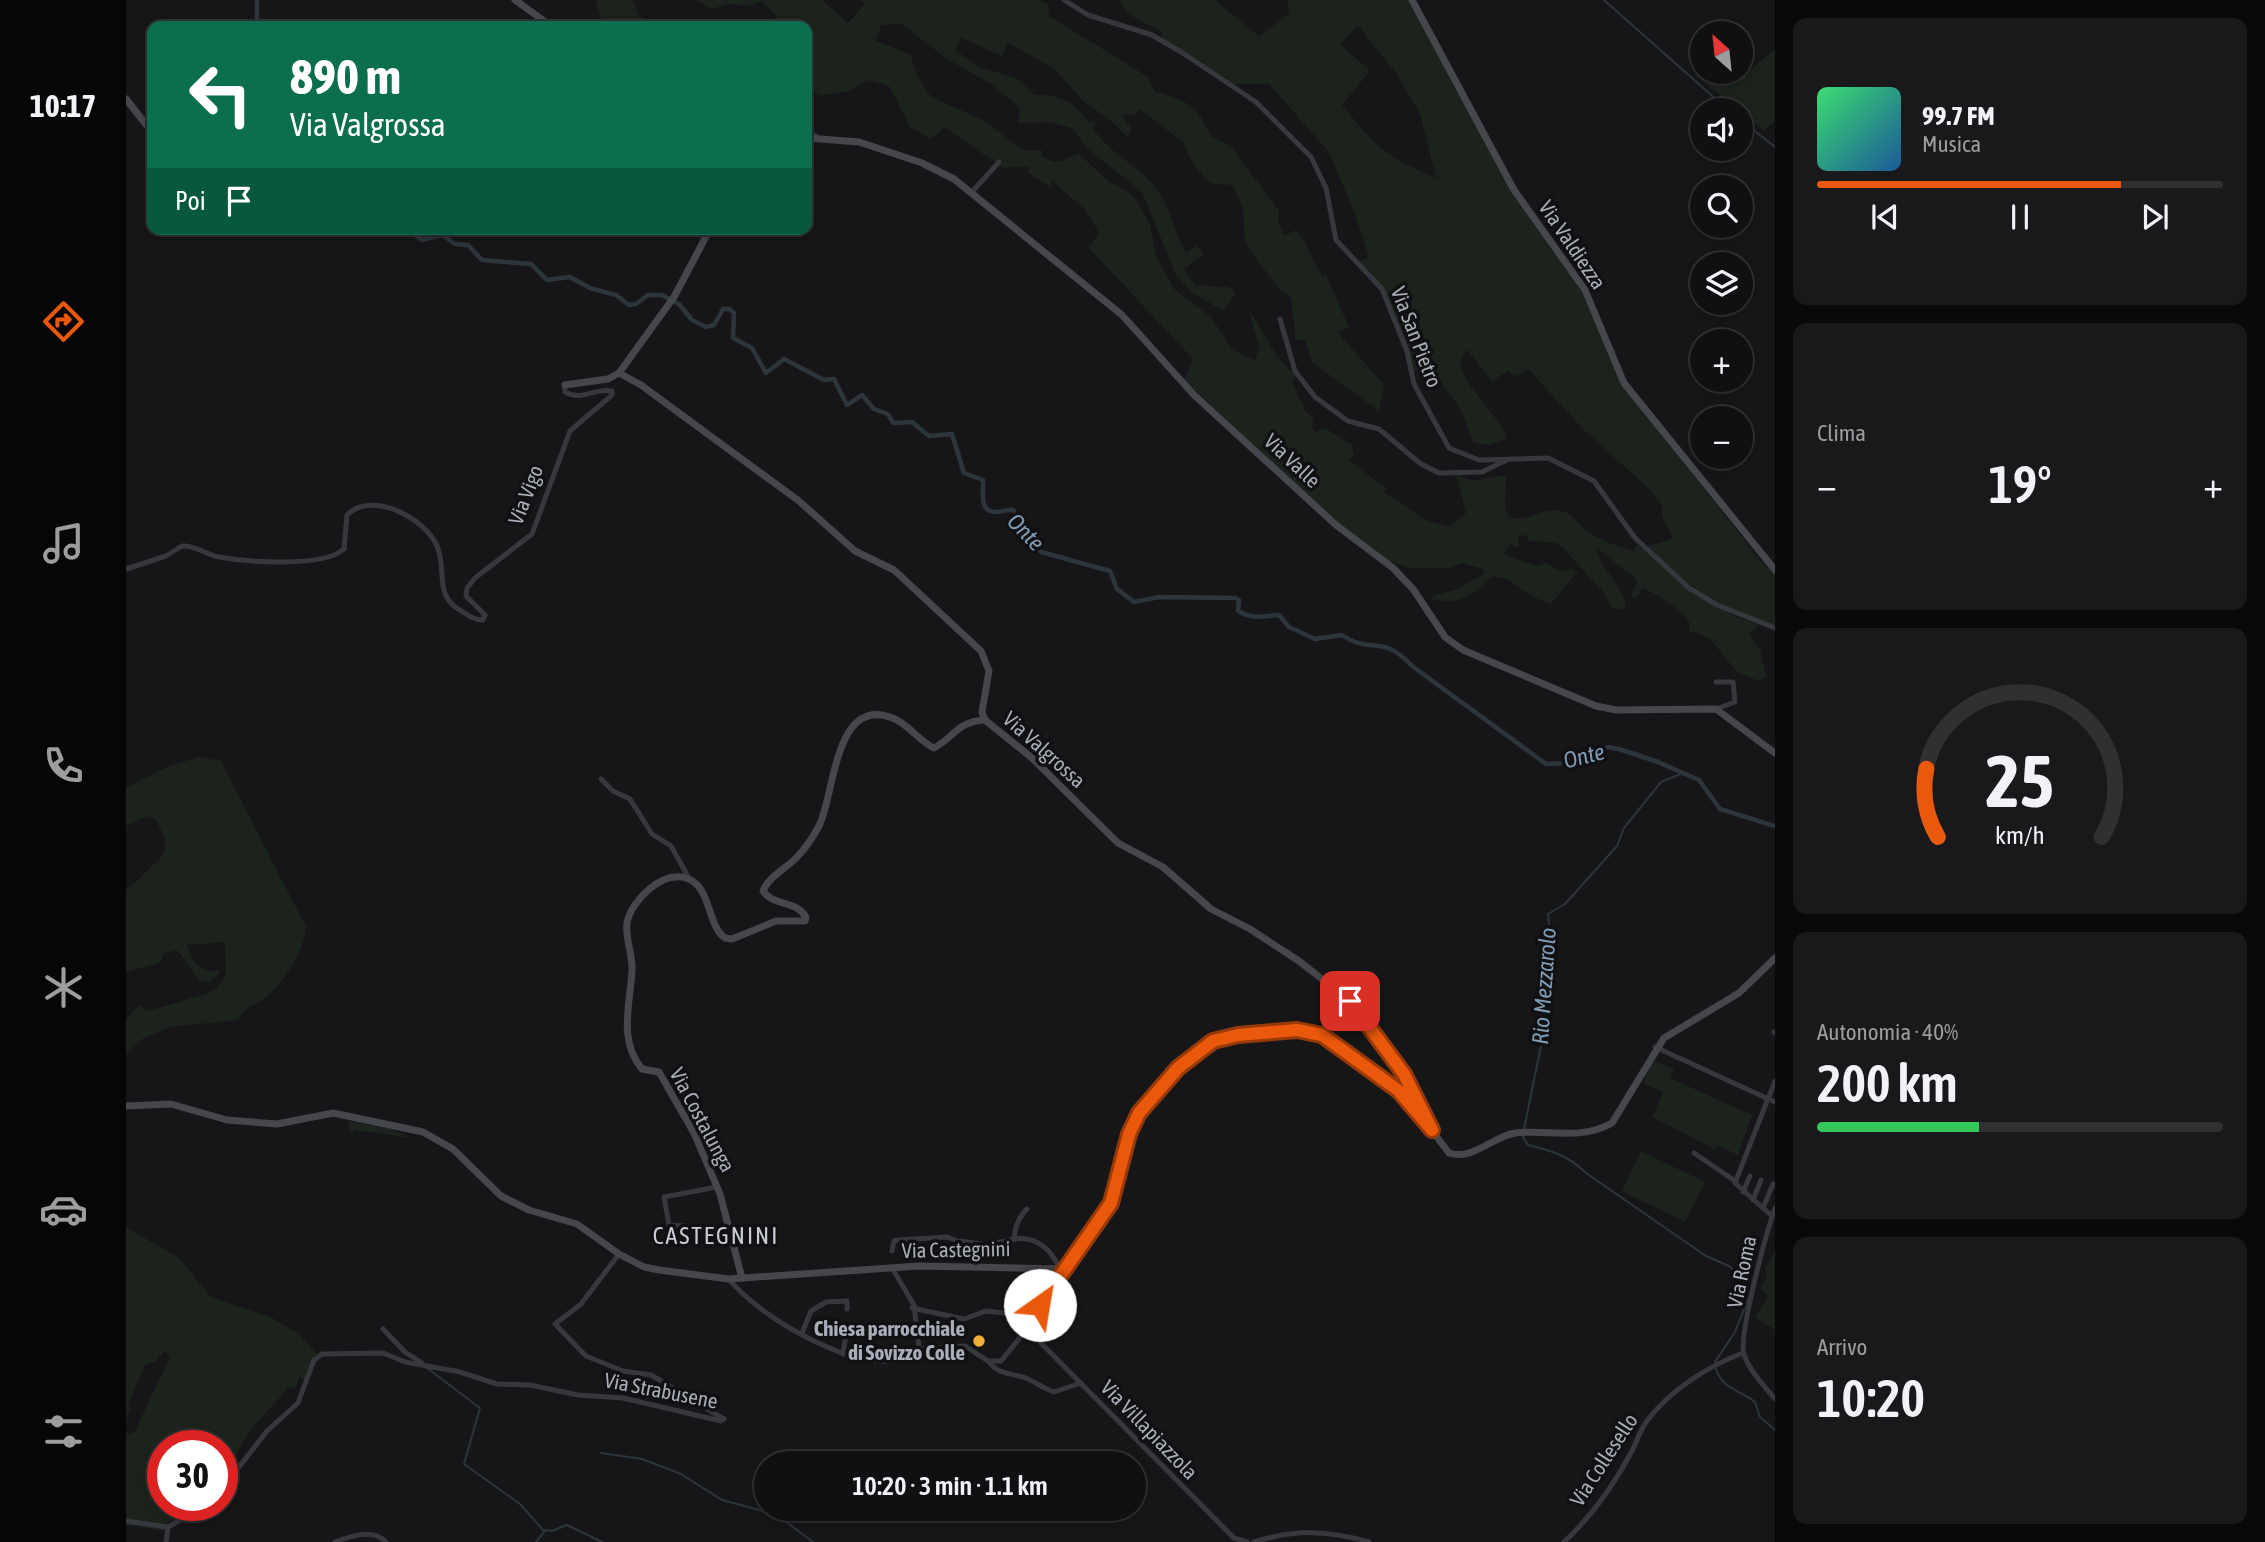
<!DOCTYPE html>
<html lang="it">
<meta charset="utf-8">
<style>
:root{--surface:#101012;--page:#19191b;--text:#f1f3f6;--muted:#9c9d9f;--line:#303032;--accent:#ea580c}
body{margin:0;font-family:"Asap Condensed",sans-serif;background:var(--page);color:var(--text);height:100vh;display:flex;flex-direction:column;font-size:26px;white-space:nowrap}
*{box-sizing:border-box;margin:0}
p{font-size:23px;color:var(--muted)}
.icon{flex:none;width:38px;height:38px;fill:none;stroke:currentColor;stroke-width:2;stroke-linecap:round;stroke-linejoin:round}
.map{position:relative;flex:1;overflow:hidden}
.sheet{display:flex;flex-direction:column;gap:18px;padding:18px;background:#09090a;width:490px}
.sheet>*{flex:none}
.guide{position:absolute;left:21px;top:21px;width:665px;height:214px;border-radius:14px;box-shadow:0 4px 10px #0003,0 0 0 2px var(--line);background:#0b6e4f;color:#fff;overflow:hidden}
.needle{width:46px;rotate:333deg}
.buttons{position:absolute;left:1564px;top:21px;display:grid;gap:14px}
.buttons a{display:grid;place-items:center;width:63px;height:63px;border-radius:50%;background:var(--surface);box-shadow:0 4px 10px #0003,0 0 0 2px var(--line);font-size:35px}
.speed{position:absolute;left:21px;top:1430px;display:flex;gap:14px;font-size:35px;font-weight:700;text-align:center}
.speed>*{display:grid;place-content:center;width:91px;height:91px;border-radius:50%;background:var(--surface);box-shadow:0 4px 10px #0003,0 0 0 2px var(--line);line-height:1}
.speed .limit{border:10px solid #d22;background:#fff;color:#111}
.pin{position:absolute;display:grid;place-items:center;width:60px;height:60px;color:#fff;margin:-30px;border-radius:14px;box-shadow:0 4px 10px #0006}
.me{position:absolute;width:77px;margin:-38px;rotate:32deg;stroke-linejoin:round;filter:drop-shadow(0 0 5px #0008)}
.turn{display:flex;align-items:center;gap:24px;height:147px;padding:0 28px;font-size:32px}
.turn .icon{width:91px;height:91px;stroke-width:2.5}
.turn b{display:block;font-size:49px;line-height:60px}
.then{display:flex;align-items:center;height:66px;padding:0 28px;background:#0003;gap:14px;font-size:26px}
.big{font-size:52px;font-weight:600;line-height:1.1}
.sheet .card{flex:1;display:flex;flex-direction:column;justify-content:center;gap:10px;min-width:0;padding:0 24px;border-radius:14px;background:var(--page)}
.sheet .dial{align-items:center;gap:0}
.dial svg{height:182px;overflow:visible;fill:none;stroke:var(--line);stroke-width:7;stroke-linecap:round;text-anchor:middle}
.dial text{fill:var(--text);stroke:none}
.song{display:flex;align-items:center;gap:21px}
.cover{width:84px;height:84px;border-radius:10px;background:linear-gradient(135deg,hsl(140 70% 55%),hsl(210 70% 35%))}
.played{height:7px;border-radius:4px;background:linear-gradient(90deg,var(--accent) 75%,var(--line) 75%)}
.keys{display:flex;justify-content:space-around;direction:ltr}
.heat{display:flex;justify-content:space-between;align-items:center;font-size:38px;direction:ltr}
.charge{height:10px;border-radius:5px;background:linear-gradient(90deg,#34c759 40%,var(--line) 0)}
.trip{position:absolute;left:628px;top:1451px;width:392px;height:70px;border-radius:35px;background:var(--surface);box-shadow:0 4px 10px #0003,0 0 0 2px var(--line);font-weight:600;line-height:70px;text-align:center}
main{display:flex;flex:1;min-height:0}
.menu{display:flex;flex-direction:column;width:126px;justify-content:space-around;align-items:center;background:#060607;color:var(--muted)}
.menu .icon{width:49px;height:49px}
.menu .current{color:var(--accent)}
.menu b{font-size:32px;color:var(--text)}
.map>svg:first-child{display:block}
</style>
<main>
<nav class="menu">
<b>10:17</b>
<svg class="icon current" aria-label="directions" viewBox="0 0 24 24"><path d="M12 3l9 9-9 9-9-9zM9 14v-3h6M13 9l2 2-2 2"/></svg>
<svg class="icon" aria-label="music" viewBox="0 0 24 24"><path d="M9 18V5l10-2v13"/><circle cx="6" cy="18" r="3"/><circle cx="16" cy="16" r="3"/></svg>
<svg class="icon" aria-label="phone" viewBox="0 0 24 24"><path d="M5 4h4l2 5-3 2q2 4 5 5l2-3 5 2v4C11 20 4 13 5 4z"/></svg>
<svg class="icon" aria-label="climate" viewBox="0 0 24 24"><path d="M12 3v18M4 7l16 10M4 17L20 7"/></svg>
<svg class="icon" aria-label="car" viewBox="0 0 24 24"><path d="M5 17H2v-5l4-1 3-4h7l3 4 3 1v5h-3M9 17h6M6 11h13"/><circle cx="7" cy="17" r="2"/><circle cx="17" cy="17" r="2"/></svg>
<svg class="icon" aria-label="filters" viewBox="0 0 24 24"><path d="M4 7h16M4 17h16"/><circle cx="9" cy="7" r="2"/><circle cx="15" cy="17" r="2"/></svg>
</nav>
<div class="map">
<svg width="1649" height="1542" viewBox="0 0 1649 1542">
<rect width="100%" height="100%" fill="#161618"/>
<g fill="#1c231d" fill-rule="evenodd">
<path d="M470,0h37l6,16 7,3 4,7h-47z"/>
<path d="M571,0h125l26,23 17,-19 -4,-4h178l9,4 1,12 99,61 7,15c31,7 44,15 56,45l19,8 49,66 -1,11 6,14 12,-6c15,17 13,29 27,46l3,-1 23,52 -11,6 46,52 -5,26 -67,-49 -7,-22h-9l-5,-42 -12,-9 -30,-40 -4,-9 -2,-32 -11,-23c-5,-1 -13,0 -17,-1 -12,-4 -29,-29 -31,-41l-44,-34 -6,7 -8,-3 -4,4 10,12 -5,8 -18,-18 -26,-18 -28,-32 -47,-26 -6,13 -41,-18 -6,12 24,17 37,11 19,17c26,-1 41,9 54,28l3,-3 4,4 -3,4c16,26 46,37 63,60 14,18 18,45 30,64l10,-6 8,8 -20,15 11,16 33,2 8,6 -13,18 -31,-19 -16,-17 -34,-83 -54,-43 -16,-21 -23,-6 -31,1 2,-15 -30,-25 -43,-24 -45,-35 -21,1 -5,16 34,13 7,21 14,22 52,23 40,30h19l-1,5c17,12 21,6 37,-2l31,29 20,10 8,9 13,24 6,30 18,34 37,28 22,33 22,11 4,-15 -11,-38 29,48 19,20 -4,5 8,19 5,5 -1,4 9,10 -1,8 4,5 9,-4 26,16 3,11 -5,5 38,29 -4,2 43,29 23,7 17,-14 -10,-38 16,6 34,-6 -1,33 5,10c20,4 36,-13 55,-6 8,4 14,13 21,18 12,10 32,16 47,21l4,-7c44,35 65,62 122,81l-10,9 11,16 6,26 -7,5 -22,-9 -26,-32 -17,-9 -4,3c-1,-4 0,-8 -1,-12 -2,-9 -36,-30 -46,-34l-8,11 -4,-3 6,-14 -3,-5 -36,-28c-2,16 26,36 28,57l-3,4 -11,-2 -9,-16 -40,-44 -7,-5 -26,-2 -5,-6 -7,1 1,12 -9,-4 -6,10 32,12 11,-3 12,8 12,-2 6,3 -26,32 -18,-7 -24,-17 -16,-4c-22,19 -29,29 -61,24l1,-4 24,-7 27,-15 -1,-5 -21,-6 -12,5h-42l-26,-10 -62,-50 -136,-128 9,-21 -105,-112 11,-13c-14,-33 -29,-33 -48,-56v9l-23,-14 2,-7 -27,2 -58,-41 -14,12 -21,-12 -21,-41 -21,-6 -19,11 -30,5 -12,-15v-55h-35l4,-11 -14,-14 -13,5 -21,-2 -16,5z"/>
<path d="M993,0h96l44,36 31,-23 -3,-13h121l108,200 66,92 41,93 139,178 13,11v53c-58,-19 -85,-40 -130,-80l28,-8 -11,-23v-11l-12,-15 -68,-62 -54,-59 -13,8 -7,-6 -16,10 -25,-31c-24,22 34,63 40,89l-20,6 -14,-3 -13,-34 -32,-43 -17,8 -3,-16 -25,-67 -27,-28 13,-5 -15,-46 -26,-60 -59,-67h-38l-70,-45 1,-7 -32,-17zM1232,26l38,47 24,41 16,64c-50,-21 -60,-31 -94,-73l28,-34 -30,-27z"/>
<path d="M1649,49v71l-11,11 -69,-56 8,-4 38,1v-6l6,7z"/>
<path d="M73,757l22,4 85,166c-2,25 -23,58 -43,72 -12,8 -19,8 -25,21l-68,7 -28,12 -16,16v-35l13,-15 9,6 58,-17 12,-7 8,-12 -1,-33 -38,3 8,18 13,9 8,-2 5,2 -12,10 -9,-1 -23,-31 -12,3 -6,10 -33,9v-83c10,-6 17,-14 25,-22 20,-17 17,-25 4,-48l-7,-3 -22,9v-37l41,-21z"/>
<path d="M1527,1060l21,9 -4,9 82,37 -14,40 -21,-10 -2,4 -63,-32 11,-24 -20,-10z"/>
<path d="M223,1121l41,8 23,9 -60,-8 1,4 -5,-3z"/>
<path d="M1515,1151l64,31 -20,40 -63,-31z"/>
<path d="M0,1227l54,32 31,38 61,21 27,16 18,20 -9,25 -9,-1 -4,11 -5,-3 -37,41 -31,49v-30h-59v59h31l-27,19 -1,7 -40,-6v-94l4,4 4,-2 36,-76 -5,-6 -9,10 -11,4 -17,40 2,5 -4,9z"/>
<path d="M1649,1252v78l-20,-13 14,-21 -9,-7 7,-12 -2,-9z"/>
</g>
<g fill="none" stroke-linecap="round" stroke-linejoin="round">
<g stroke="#2c353c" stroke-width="2">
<path d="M1478,0l124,110"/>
<path d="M1615,120l34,27"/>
<path d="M1398,1129l18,-88 -5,-13 8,-37 -1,-40 6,-15 -2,-22 17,-10 52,-58 7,-18 37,-46 22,-9"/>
<path d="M1396,1135l6,10c24,6 40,10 58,28l120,83 23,10 18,17"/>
<path d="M1589,1362l20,-30 14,-35"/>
<path d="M301,1368l53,40 -16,56 56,40 23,26 9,1 15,-6 35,17"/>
<path d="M1590,1369c7,21 23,20 39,33l5,15 15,13"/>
<path d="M475,1453l41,6 39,15 41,26 45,12 18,9 28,21"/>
<path d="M410,1542l8,-10"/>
</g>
<g stroke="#2c353c" stroke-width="4.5">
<path d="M131,0v26"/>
<path d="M280,229l16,11 20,-5 13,9 13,1 14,15 49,4 16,16 23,-3 20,11 26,7 13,10 7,-1 12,-9h14l17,9 13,16 14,7 8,-2 9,-16h6l5,4 -1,25 19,10 14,25 18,-14 40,21 10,-1 13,26 15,-10 12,14 14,5 5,9 19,-1 17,14 23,-2 12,39 19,7c1,12 -5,32 13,32 7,0 10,-3 17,-2 9,13 18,32 28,42l69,19 7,18 17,13 25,-5 77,1 3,2 -1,11c16,9 25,5 41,4l10,12 26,12 27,-4c29,20 40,-2 70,31l134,98 23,-1 39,-16 11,2 39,13 41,18 21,29 55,17"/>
</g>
<g stroke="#37383d" stroke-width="5">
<path d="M938,0l24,15 64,20 29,17 75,50 55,55 15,31 10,52 46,49 25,62 7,33 35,64 30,12 69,-2 46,23 41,57 54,50 28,17 58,23"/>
<path d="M681,130l10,7"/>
<path d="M845,193l28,-31"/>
<path d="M1154,319l15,52 20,26 33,24 31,8 42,35 18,9 43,-1 25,-12"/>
<path d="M0,569l40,-13 16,-10c13,-1 23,8 37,11 27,5 104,11 125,-8l3,-34c25,-25 78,3 90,31 11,25 -5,50 26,66 6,4 12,8 20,8l2,-5 -19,-19 1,-8 8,-10 57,-44 38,-103 42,-36v-4c-17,-4 -29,11 -47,1v-7"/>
<path d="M1590,709l19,-7 -2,-20h-17"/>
<path d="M475,779l12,12 17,8 22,35 19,12 19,34"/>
<path d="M1648,1032l1,1"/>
<path d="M1529,1047l120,55"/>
<path d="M1568,1153l41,28"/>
<path d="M591,1187l-53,10 5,28 61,4"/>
<path d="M1617,1192l7,-16"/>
<path d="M1627,1200l8,-20"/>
<path d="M1637,1208l10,-24"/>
<path d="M1649,1208c-8,23 -37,127 -31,147 6,16 20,31 31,44"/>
<path d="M901,1209c-7,6 -14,21 -12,30 20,-3 37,10 44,29"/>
<path d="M1646,1216l-37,-33 40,-102"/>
<path d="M834,1241l27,4 28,-6"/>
<path d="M766,1251l2,-10 5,-1 48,-3 8,3"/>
<path d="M766,1268l22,37 5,44 46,-3 23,15h13l26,-32"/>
<path d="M937,1269l-36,60 207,209 13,4"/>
<path d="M603,1279c28,36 114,86 160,82 10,0 21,-8 30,-12"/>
<path d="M786,1308l52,11 22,-8 27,3 16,9"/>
<path d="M257,1329l22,23 17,11"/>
<path d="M676,1333l9,-22 15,-9 21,-1v8"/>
<path d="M717,1354l3,-20h8"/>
<path d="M862,1361c13,16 24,11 40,18 9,4 16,10 26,13l27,-9"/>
<path d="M96,1489l45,-58 31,-28 16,-43 8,-6 61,-1 22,9 55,10 37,12 33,1 48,10 45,3 98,23 3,-2 -73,-44 -28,-4 -37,-15 -31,-32 26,-20 38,-50"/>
<path d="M0,1521l42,6"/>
<path d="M42,1527l39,-22"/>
<path d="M40,1542l2,-15"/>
<path d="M209,1542c16,-6 38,-14 51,0"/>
<path d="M1128,1542c42,-13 74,-12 115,0"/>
<path d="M1438,1542c27,-25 51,-59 68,-91 5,-10 8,-21 15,-30 23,-31 61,-55 96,-68"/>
</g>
<g stroke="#45474d" stroke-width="7">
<path d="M389,0l36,26"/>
<path d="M1286,0l102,190 71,100 39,93 151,187"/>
<path d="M0,99l26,33"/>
<path d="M681,138l52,4 63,21 32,16 168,136 72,80 142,130 57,43 20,21 32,48 18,13 133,56 20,4 100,-1 59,44"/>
<path d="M493,373l22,12 158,116 56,50 39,19 87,81 8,20 -7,41 3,8 47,38 86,85 45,24 48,42 39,20 49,32 51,40 54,73 29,58 16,21c23,8 43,-16 66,-20 34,-4 65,8 97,-10l52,-85 75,-45 36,-35"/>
<path d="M439,385l43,-6 11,-6 55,-76 36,-68"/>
<path d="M0,1106l45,-2 56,16 50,4 56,-11 90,19 30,17 48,47 28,14 48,14 42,30 25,13 15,3 70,9 190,-13 144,3 15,-16 33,-50 18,-69 10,-21 39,-45 35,-26 25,-7 59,-5 25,5 77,56 23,28"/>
<path d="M616,1278l-22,-84 -26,-61 -35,-61 -17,-3c-24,-29 -12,-64 -10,-98 1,-16 -7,-32 -5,-48 4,-22 34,-52 59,-45 26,8 20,46 39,60l7,1 44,-18h29l1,-4c-11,-18 -32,-10 -43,-26 6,-15 23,-22 34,-34 9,-9 16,-20 22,-31 16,-31 15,-134 76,-107 15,7 24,22 39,29 22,-12 22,-26 51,-28"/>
</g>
</g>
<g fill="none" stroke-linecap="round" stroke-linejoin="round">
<g stroke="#983908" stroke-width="18">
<path id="route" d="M914,1305l71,-102 18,-69 10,-21 39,-45 35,-27 25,-6 59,-5 25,5 77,56 33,39 -28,-56 -54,-73"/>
</g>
<use href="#route" stroke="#ea580c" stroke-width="12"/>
</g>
<circle fill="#f2b134" stroke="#111113" stroke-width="2.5" cx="853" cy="1341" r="7"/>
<g text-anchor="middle" stroke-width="7" stroke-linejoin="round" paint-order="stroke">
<g font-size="21" fill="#a8adb8" stroke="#111113">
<text transform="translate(1446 245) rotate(56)" y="7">Via Valdiezza</text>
<text transform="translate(1290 337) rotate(69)" y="7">Via San Pietro</text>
<text transform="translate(1166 461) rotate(43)" y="7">Via Valle</text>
<text transform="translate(400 495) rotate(-69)" y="7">Via Vigo</text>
<text transform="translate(918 750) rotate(42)" y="7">Via Valgrossa</text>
<text transform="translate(576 1120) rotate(62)" y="7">Via Costalunga</text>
<text transform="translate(830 1250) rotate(-1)" y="7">Via Castegnini</text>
<text transform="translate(1616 1272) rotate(-78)" y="7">Via Roma</text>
<text transform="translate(535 1391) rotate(11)" y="7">Via Strabusene</text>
<text transform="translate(1023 1430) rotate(46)" y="7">Via Villapiazzola</text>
<text transform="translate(1478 1460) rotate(-57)" y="7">Via Collesello</text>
</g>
<g font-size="21" font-weight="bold" fill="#a8adb8" stroke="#111113" text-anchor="end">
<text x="839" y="1336">Chiesa parrocchiale<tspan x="839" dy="24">di Sovizzo Colle</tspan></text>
</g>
<g font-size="23" font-style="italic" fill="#7f9bb3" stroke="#111113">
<text transform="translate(900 532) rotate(46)" y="8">Onte</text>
<text transform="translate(1458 756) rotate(-14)" y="8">Onte</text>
<text transform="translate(1418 986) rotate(-86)" y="8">Rio Mezzarolo</text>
</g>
<g font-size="24" letter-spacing="2" fill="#c9ccd4" stroke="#111113">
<text x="590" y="1244">CASTEGNINI</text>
</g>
</g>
</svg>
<div class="buttons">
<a><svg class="needle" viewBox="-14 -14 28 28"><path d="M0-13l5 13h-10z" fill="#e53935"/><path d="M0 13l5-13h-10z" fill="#9c9d9f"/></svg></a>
<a><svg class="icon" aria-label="sound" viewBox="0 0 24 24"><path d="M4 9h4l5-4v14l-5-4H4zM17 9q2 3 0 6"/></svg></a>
<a><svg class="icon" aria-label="search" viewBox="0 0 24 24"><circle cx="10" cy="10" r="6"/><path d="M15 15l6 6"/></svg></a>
<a><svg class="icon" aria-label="layers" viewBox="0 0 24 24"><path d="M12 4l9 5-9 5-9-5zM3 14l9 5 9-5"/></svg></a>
<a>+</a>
<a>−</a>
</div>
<div class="speed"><div class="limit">30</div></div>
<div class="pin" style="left:1224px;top:1001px;background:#d93025"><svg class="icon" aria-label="arrive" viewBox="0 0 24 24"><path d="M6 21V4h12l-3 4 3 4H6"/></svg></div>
<svg class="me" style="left:914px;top:1305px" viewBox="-20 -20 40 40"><circle r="19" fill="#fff"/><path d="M0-13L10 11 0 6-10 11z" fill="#ea580c"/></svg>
<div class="trip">10:20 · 3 min · 1.1 km</div>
<div class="guide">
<div class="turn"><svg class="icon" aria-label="left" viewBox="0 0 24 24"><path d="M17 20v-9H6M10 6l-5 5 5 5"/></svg><div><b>890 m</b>Via Valgrossa</div></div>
<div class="then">Poi<svg class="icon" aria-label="arrive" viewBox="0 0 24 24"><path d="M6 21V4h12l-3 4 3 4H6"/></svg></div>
</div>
</div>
<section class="sheet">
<div class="card">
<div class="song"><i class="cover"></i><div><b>99.7 FM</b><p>Musica</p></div></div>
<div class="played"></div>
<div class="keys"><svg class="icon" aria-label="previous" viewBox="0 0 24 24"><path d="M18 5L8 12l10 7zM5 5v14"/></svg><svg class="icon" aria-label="pause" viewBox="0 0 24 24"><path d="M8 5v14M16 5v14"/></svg><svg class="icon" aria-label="next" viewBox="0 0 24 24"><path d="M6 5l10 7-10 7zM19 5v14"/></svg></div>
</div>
<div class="card"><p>Clima</p>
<div class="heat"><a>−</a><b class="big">19°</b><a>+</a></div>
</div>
<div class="card dial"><svg viewBox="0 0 100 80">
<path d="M14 69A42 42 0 1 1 86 69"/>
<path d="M14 69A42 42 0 0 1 9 39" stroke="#ea580c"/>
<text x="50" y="56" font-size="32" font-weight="700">25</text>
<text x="50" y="72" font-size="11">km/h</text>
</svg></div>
<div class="card"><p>Autonomia · 40%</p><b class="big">200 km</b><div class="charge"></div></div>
<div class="card"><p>Arrivo</p><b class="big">10:20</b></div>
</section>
</main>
